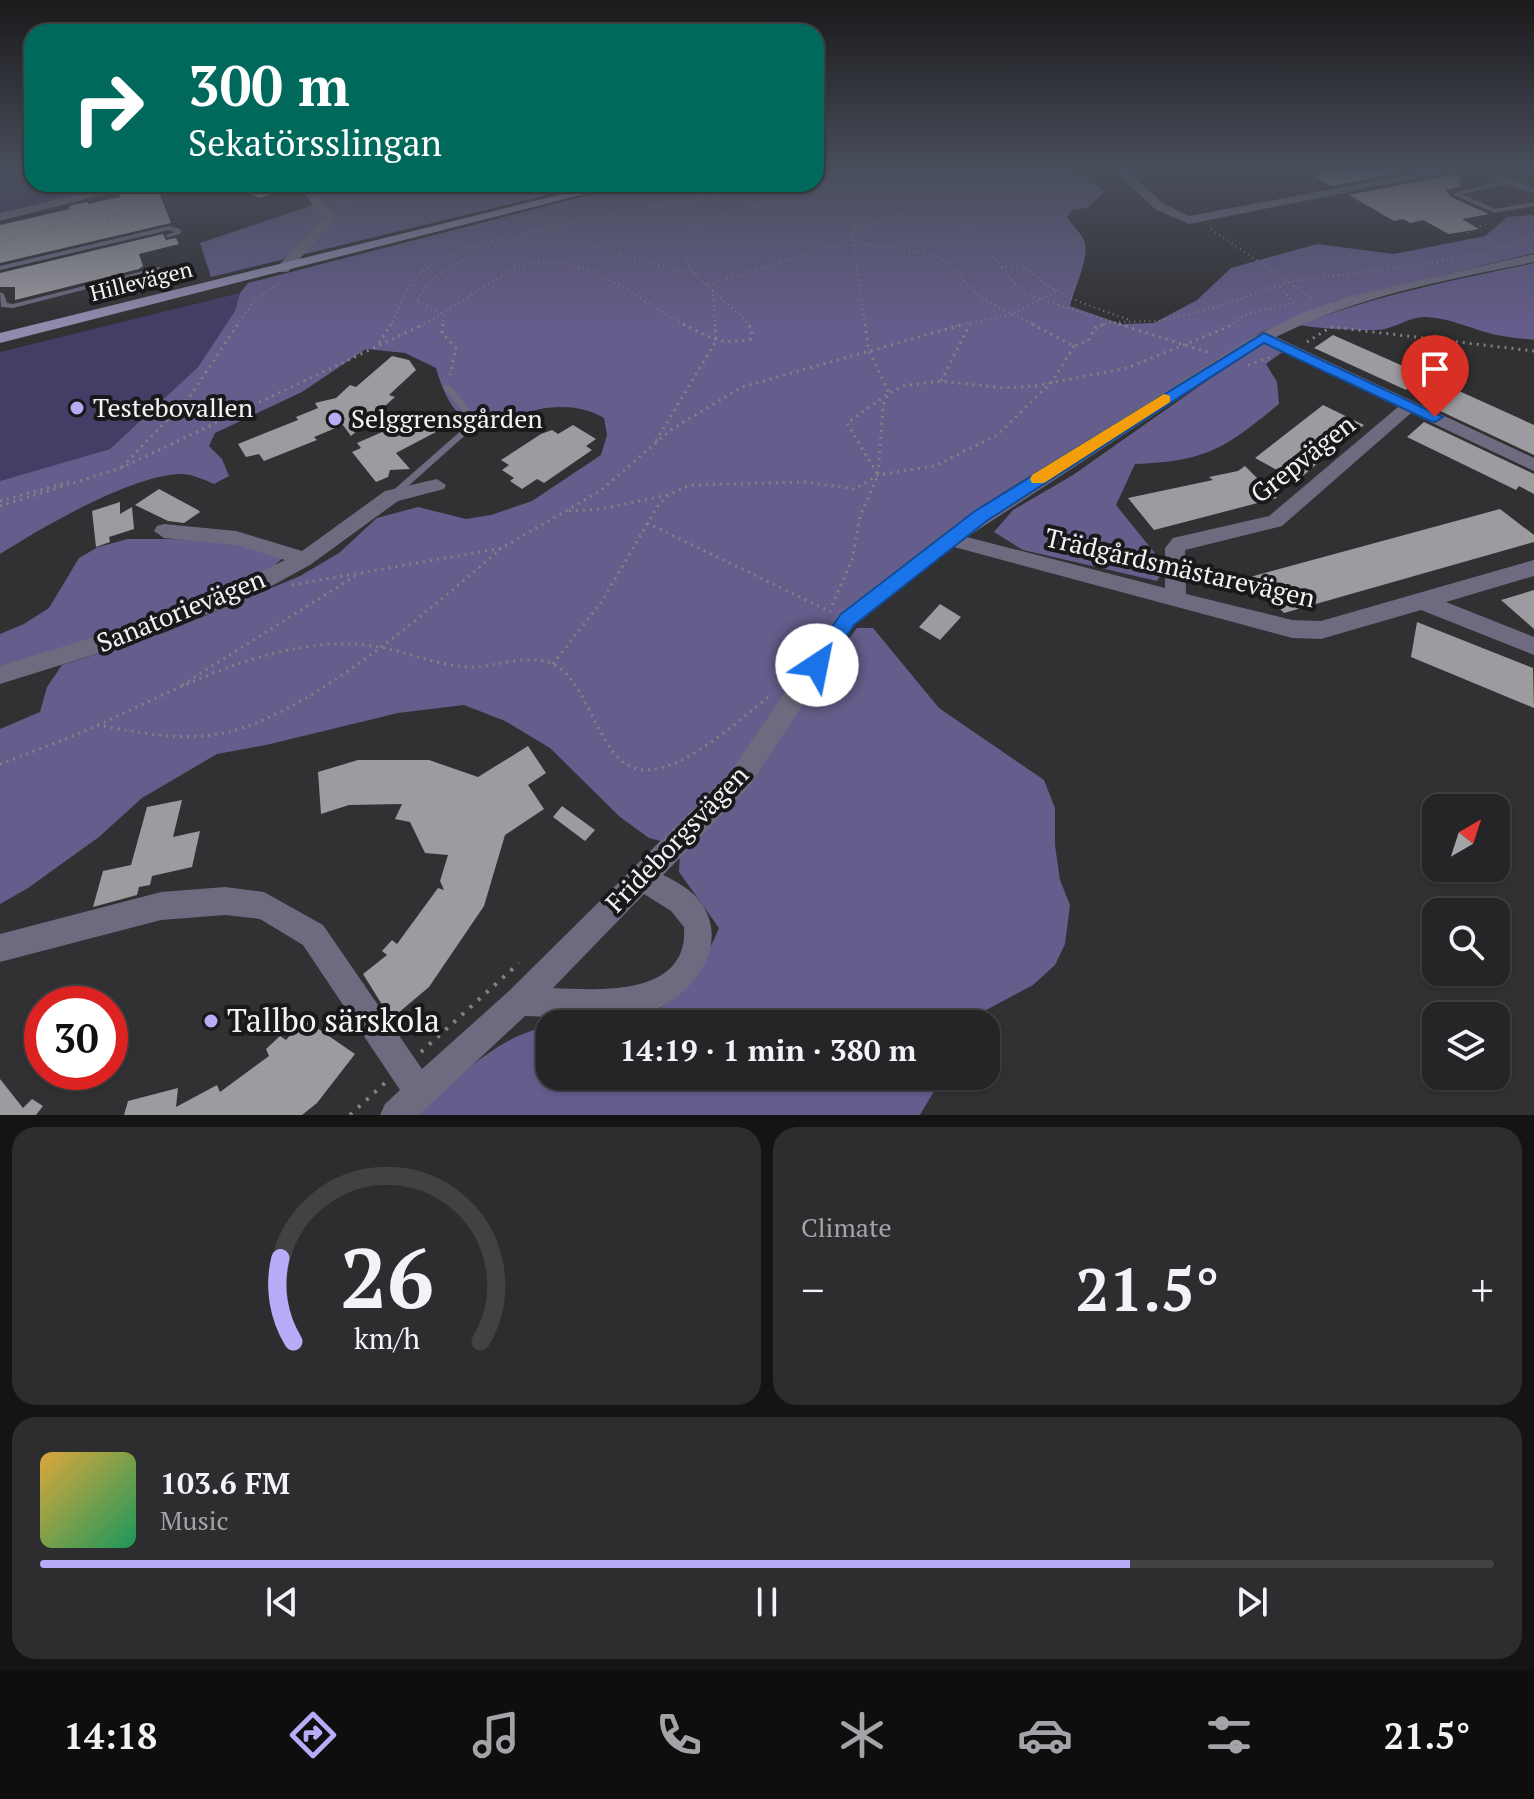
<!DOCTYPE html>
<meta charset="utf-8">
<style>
:root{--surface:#252426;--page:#2d2c2e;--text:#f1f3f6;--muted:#a3a4a7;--line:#424143;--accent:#b8abf7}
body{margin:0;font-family:"PT Serif",serif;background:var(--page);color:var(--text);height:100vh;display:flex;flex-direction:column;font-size:30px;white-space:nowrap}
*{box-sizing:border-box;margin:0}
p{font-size:26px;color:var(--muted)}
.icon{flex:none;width:44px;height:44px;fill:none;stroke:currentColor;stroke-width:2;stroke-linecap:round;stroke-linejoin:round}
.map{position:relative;height:1115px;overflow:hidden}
.panel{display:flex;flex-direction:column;gap:12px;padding:12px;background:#141415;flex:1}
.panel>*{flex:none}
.banner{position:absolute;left:24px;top:24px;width:800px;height:168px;border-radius:24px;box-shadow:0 2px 6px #0004,0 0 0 2px var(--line);background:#00695c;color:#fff;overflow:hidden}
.needle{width:52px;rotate:39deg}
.fabs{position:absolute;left:1422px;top:794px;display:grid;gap:16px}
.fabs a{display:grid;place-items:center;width:88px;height:88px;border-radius:16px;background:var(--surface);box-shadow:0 2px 6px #0004,0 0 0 2px var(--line);font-size:40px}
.speed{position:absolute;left:24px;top:986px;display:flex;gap:16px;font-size:40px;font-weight:700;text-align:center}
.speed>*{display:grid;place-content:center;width:104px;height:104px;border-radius:50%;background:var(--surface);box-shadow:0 2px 6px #0004,0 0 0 2px var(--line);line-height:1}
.speed .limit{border:12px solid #d22;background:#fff;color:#111}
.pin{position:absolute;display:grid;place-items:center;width:68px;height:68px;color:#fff;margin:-82px -34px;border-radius:50% 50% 50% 0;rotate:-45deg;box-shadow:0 0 8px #0007}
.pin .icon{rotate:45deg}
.me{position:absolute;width:88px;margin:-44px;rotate:34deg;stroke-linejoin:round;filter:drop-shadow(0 0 6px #0008)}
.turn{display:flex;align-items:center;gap:28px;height:168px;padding:0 32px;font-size:36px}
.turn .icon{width:104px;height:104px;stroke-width:2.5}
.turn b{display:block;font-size:56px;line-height:68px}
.big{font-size:60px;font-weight:700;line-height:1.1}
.panel .tile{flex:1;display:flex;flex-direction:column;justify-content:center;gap:12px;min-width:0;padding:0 28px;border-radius:24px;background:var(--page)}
.panel .dial{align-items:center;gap:0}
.dial svg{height:208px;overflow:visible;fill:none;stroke:var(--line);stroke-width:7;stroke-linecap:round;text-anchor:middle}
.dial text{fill:var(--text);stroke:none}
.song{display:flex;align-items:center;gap:24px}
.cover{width:96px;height:96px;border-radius:12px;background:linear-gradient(135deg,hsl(40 70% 55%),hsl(150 70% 35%))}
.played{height:8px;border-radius:4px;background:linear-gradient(90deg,var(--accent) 75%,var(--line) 75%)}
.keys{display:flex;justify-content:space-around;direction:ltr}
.heat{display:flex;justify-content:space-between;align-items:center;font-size:44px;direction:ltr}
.panel .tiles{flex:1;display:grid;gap:12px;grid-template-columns:1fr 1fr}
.tile:last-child{grid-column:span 2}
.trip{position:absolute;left:536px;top:1010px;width:464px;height:80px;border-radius:24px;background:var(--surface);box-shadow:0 2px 6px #0004,0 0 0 2px var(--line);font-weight:700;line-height:80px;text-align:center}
.menu{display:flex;height:128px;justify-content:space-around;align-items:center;background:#0f0e0f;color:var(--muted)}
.menu .icon{width:56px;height:56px}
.menu .current{color:var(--accent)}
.menu b{font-size:36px;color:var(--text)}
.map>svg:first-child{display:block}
</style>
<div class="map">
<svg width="1534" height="1115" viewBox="0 0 1534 1115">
<rect width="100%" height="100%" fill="#313033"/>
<g fill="#453d66">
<path d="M0,169h32v15h94l-126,31z"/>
<path d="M240,293l-5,18 -37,56 -88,82 -110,32v-129z"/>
</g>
<g fill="#655d8b">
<path d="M816,169h256l33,22 -18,17 -15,2 -5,7c5,8 16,18 18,26 4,16 -11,46 -15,63l51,18 33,-1 43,-23 34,-32 14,-4 72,-20 77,10 91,-18 22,-19 24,-2 3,1v37l-198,48 -77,32 -257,160 -162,122 -29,38 -84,129 -63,60 -15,-4 -29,-21 -70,-69 -45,-27 -41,-16 -66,8 -132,32 -49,9 -75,44 -43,39 -71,51 -28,16v-175l40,-17 7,-25 15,-22 104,-33 134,-56 39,-23 38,-35 41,-11 48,12 25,-4 41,-14 69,-46 6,-20 -3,-17c-31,-18 -64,-11 -96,0 -7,2 -16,6 -23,7 -29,1 -43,-35 -49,-57l-31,-15 -39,-4 -64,43 -87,41 -6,13 13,13 7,17 -15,8c-11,-5 -22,-10 -35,-10 -51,3 -136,53 -179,80v-73l110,-32 88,-82 37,-56 5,-18 8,-10 384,-99h184z"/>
<path d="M329,184h263l-381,93 -11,-34 110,-37z"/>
<path d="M1534,263v77c-16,-2 -33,-3 -49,-8 -20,-6 -37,-14 -59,-15 -16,0 -26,8 -41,12 -11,3 -75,-1 -85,-4 75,-30 155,-45 234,-62z"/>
<path d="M1262,342l23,8 -19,14 11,18 2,22c-55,45 -72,57 -144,60l-19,41 50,62 -9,14 -134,-31 -29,-18 19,-22 60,-35z"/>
<path d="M128,539c38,0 124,-2 155,19l-19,17 -167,64 -97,28v-33l24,-10 25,-16 30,-50 19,-11z"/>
<path d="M857,628h16l66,80 105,72 11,28v37l5,35 10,25 -5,39 -10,21 -22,20 -45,24 -21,15h-402c20,-3 70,-4 86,-11 34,-16 54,-52 68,-85l-40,-56 1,-18z"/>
<path d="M550,1026v50h393l-23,39h-503c40,-36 78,-79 133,-89z"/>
</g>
<g fill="#9c9b9f">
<path d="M1351,169h63l1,1 -83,16 -17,-10z"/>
<path d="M1459,173l1,14 -15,3 8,8 36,16 -27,5 17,10 -30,5 -26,-14 -13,3 -7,-4 -9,2 -45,-26z"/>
<path d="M235,184h58v3l-34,11z"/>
<path d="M147,186l2,4h9l13,33 -171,40v-38l70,-16 -1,-3 19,-4v2l32,-7 -1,-3z"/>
<path d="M163,234l3,6 10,-2 3,6 -40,10 4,12 -4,3 -124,31v-13h-15v-14z"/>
<path d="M1333,335l61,27 29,13 -17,15 -92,-42z"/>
<path d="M392,356l17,4 7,10 -27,25 6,2 -44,39 -8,-11 -29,12 3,3 -53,21 -5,-7 -13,3 -8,-13 60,-24 -2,-3 22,-9 -3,-5 21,-5 14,-13 6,2z"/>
<path d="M1448,386l86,39v30l-96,-45 4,-4 -11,-4z"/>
<path d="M1323,405l41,20 -21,17 -6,-3 -24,19 6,4 -22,19 -42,-23z"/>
<path d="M421,415l15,17 -40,21 14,16 -20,1 -2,7 -12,5 -24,-30 9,-4 -4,-5z"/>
<path d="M1424,422l110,52v20l-15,-8 -3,4 -109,-53z"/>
<path d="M573,425l23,14 -10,7 6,4 -48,33 -7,-4 -15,10 -12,-8 4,-3 -12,-8 7,-5 -8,-5 40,-26 11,-4 6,4z"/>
<path d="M1245,466l32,32 -123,32 -26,-32 85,-18 -4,-3 29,-6z"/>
<path d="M159,489l39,21 2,2 -16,11 -16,-2 -33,-16z"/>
<path d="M120,502v12l12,-7 2,22 -25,8 1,5 -14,5 -4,-36z"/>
<path d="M1500,509l34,26v7l-250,71 -34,-36z"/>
<path d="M1534,590v39l-33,-29z"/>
<path d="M940,604l21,13 -21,23 -21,-13z"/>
<path d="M1417,622l116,46 1,40 -123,-51z"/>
<path d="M528,746l18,27 -18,12 16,24 -39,26 -21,71 -55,81 -38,32 -28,-45 24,-19 -5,-4 10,-11 5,4 41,-56 6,2 -4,-9 8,-26 -23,-2 -15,-31 -15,-3 7,-15 -53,1 -28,9 -3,-42 40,-12h71l49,17z"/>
<path d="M182,800l-9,37 27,-6 -8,36 -40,9 -2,9 -11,2 -2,8 -44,12 10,-36 28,-6 16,-58z"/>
<path d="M562,806l33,24 -10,11 -32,-24z"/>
<path d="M304,1019l51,35 -38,49 -15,12h-178l4,-14 50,-13 -2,19 41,-22 3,7 49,-36 -3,-7 14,-13 6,4z"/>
<path d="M0,1079l23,29 9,-9 11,7 -7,9h-36z"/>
</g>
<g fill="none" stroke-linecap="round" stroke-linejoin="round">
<g stroke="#828184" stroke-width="2" stroke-dasharray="1 4" stroke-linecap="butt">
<path d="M937,169l7,26 79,99 102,32"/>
<path d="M1330,169l15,9"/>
<path d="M1516,169l18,4"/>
<path d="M865,176l-12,64 12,86"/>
<path d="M816,177l120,-5"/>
<path d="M941,183l-37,29 -42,15 -13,10 15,7 67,11 15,6 34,36 56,29"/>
<path d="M55,191l4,-7"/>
<path d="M103,203l7,27"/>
<path d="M338,209l21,-25"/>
<path d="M52,215l6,28"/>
<path d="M1211,229l102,70"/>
<path d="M549,230l24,6 29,14 96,25"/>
<path d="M976,233l23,2c37,55 71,64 131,85"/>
<path d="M1467,233l22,-11"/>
<path d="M0,241l167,-39"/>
<path d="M1001,267l20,-1"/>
<path d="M708,285l145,-45"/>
<path d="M713,290l2,36"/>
<path d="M237,326l16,-24 29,-21"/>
<path d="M390,326c9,-14 12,-32 22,-44 27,-35 85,-41 125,-52"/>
<path d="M420,326c32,-16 59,-39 91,-55 65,-31 121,27 176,55"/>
<path d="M443,326l1,-12 -28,-13 16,-22 43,-26 67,-24 234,-45"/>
<path d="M750,326c-13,-17 -60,-50 -64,-66 -15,-53 102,-55 135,-64 20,-6 38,-17 56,-27"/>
<path d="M956,326l56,-12 45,-23"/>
<path d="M1100,326l11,-4 49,-1 60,-15 68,-24 132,-17 71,-13 43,-17"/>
<path d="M1229,326l18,-12 47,-11 -15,-17"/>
</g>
<g stroke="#828184" stroke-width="3" stroke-dasharray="2 5" stroke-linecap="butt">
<path d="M443,324l-1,9 14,15 -6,27"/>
<path d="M683,324c25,13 39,22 68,15l1,-9 -4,-6"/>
<path d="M865,324l4,27 20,42 -42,30 31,52"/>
<path d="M1032,324l42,22 14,-5 7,-13 10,-4"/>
<path d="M1119,324l91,29"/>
<path d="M1307,342l24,-15 203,24"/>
<path d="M379,343l12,-19"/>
<path d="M1248,365l23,-8"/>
<path d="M941,381l29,-57"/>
<path d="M656,441l60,-100 -1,-17"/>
<path d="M122,467l69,-72 47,-71"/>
<path d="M0,501l69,-19"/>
<path d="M0,506l121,-38 303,-144"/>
<path d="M569,511l32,-2 67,-14"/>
<path d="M647,523l184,89"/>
<path d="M292,585l210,-37 98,-57 72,-62 70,-42 223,-63"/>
<path d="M832,605l20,-45 8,-44 18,-41 5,-70 6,-12 14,-7 38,-5 64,7 30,-2 92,-18 108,-44"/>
<path d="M553,664l49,-63 55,-94 11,-12 22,-10 116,-3 49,7 23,-14 57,-9 62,-31 54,-52 23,-37"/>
<path d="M182,685l173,-109"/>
<path d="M97,725c38,7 76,15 115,10 90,-11 221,-129 290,-187"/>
<path d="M0,764c32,-12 64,-24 96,-38 80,-36 166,-85 257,-82 38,1 74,19 112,23 28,2 65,-16 90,-2 38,21 44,106 92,105 40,-1 92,-50 123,-74"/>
</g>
<g stroke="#828184" stroke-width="4" stroke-dasharray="3 8" stroke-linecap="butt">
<path d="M421,1052l98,-89"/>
<path d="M350,1115l35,-32"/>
</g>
<g fill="#6e6b80" fill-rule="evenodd">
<path d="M1417,169h8l10,7 -5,1z"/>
<path d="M1471,169h10l53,20v4l-26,-9 -46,10 33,15 39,-7v4l-40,7 -40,-18v-2l48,-12z"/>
<path d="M169,226l11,3 1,4 -11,4h-4v-2l9,-3 -6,-2 -169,40v-4z"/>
<path d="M159,267l2,1v2l-148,38 -12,-1 -1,-15 4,2 3,9 6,1z"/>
<path d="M444,385h6l30,37 -84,75h-6l-2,-2 2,-2 81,-71 -27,-33z"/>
</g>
<g fill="#6e6b80" fill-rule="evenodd">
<path d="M1113,169h12l39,35 25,12 249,-47h26l-275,55 -34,-15z"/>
<path d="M123,184h21l-144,37v-8z"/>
<path d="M297,184h12l27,34 -48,54h-10v-6l45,-48z"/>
<path d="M1534,254v8c-88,18 -177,34 -258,75l258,121v13l-123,-58 -129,113 -97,24 1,44 106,26 29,1 213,-61v16l-88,26 88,35v18l-113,-45 -100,29 -29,-1 -338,-91 -99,78 -106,162 -86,88c12,6 26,13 35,24 38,46 -10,104 -57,116 -37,9 -78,2 -116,1l-106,99h-39l5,-11 15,-14 -97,-145 -43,-26 -35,-4 -64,5 -161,42v-28l161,-42 64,-5 39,5 59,33 99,144 87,-78 222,-220 108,-158 136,-103 275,-172 54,-26 44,-15zM1264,343l134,64 -129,109 -96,22 -8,10v40l-198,-51zM644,894l27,17 13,16c5,70 -85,63 -131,61z"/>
<path d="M437,479l9,6 -2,4 -46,12 -88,64 -66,36 -148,53 -96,30v-18c97,-30 195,-59 285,-106l-49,-15 -72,-7 -10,-7 3,-5 7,-2 72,7 66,20 83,-60z"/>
</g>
<path fill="#908bad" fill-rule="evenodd" d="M603,184h21l-624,159v-10z"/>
</g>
<linearGradient id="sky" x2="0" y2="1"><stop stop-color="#1b1a1c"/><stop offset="0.52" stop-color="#484e5b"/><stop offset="1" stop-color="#484e5b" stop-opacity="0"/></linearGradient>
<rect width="1534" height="326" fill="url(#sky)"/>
<path fill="#1a73e8" stroke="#114b97" stroke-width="2" d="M1264,333l179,84 -8,5 -5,-1 -166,-78 -276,177 -134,105 -30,46 -7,2 -8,-2 -3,-6 3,-6 32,-45 134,-103z"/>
<path fill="#f59e0b" d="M1164,394l6,2v6l-126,81h-12l-2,-4 2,-4z"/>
<g fill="#b8abf7" stroke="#19181a" stroke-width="3">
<circle cx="77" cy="408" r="8"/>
<circle cx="335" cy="419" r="8"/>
<circle cx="211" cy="1021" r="8"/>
</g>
<g text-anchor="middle" stroke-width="8" stroke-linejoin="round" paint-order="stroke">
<g font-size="22" fill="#f3f3f5" stroke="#19181a">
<text transform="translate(141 281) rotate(-14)" y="8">Hillevägen</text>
</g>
<g font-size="26" fill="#f3f3f5" stroke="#19181a" text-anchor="start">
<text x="93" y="417">Testebovallen</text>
<text x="351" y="428">Selggrensgården</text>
</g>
<g font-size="26" fill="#f3f3f5" stroke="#19181a">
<text transform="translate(1303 459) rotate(-38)" y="9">Grepvägen</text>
<text transform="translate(1180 568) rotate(13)" y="9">Trädgårdsmästarevägen</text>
<text transform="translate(181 611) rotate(-22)" y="9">Sanatorievägen</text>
<text transform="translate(677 839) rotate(-46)" y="9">Frideborgsvägen</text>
</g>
<g font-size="32" fill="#f3f3f5" stroke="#19181a" text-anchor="start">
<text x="227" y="1032">Tallbo särskola</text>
</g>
</g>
</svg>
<div class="fabs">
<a><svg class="needle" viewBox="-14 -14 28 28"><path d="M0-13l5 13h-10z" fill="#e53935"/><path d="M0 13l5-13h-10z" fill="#a3a4a7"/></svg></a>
<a><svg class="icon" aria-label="search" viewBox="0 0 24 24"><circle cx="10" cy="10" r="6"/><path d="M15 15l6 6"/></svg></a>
<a><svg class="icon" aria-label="layers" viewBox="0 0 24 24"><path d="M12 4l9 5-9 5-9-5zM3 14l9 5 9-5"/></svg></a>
</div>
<div class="speed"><div class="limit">30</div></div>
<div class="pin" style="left:1435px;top:417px;background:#d93025"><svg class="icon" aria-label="arrive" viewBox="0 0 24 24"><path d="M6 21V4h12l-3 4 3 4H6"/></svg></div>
<svg class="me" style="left:817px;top:665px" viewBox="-20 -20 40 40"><circle r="19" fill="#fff"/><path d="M0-13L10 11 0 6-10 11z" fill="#1a73e8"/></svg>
<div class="trip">14:19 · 1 min · 380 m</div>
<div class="banner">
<div class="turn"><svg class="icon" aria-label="right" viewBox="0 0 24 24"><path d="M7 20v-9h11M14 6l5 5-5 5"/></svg><div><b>300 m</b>Sekatörsslingan</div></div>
</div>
</div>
<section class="panel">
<div class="tiles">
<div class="tile dial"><svg viewBox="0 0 100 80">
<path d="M14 69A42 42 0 1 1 86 69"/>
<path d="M14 69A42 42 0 0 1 9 37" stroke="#b8abf7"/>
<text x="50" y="56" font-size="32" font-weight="700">26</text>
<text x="50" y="72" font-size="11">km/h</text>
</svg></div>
<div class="tile"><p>Climate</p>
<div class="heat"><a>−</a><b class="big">21.5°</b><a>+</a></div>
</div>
<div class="tile">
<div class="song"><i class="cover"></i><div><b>103.6 FM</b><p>Music</p></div></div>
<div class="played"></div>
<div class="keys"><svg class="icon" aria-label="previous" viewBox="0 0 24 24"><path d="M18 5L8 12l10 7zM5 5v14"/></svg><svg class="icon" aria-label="pause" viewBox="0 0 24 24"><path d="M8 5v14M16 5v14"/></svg><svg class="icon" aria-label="next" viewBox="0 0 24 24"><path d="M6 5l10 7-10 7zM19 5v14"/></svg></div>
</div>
</div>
</section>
<nav class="menu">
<b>14:18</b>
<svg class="icon current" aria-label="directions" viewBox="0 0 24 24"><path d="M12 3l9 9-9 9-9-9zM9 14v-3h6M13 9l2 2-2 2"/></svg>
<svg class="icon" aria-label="music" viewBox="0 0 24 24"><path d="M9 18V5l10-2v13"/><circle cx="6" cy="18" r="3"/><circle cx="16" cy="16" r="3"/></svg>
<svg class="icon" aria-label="phone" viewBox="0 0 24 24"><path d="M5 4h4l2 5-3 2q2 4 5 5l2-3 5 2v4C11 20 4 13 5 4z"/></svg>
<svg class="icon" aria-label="climate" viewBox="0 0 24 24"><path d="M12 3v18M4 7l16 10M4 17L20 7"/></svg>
<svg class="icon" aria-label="car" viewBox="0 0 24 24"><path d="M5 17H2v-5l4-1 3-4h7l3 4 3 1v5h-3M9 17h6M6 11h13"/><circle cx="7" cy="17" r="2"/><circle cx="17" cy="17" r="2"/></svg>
<svg class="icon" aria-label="filters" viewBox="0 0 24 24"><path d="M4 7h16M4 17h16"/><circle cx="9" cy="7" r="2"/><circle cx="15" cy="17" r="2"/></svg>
<b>21.5°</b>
</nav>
